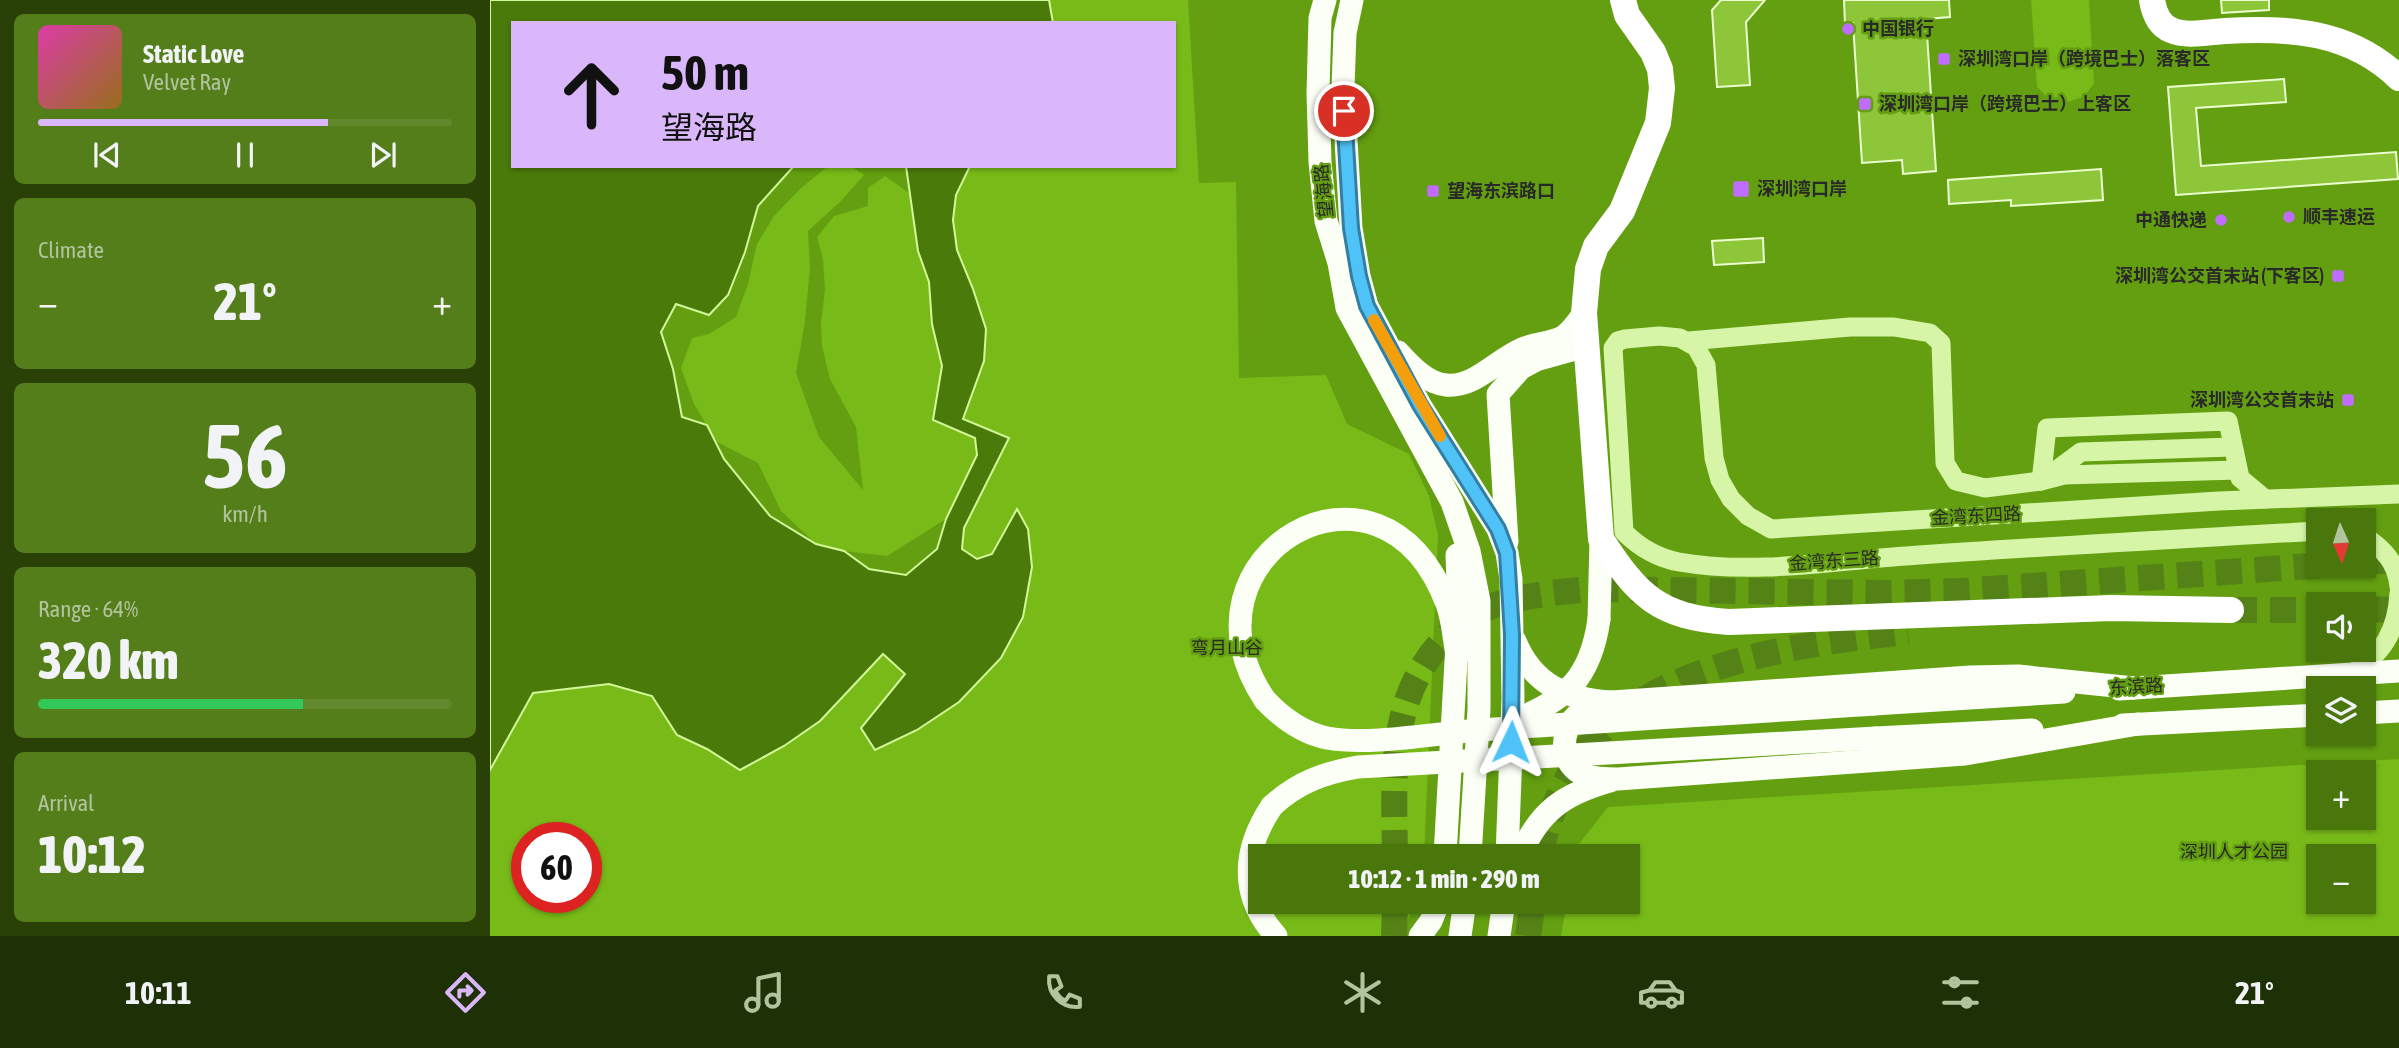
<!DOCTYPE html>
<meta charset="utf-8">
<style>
:root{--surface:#4a770c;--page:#547e1a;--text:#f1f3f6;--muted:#b2c49d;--line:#61882d;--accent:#dab6fa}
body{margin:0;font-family:"Asap Condensed","Noto Sans SC",sans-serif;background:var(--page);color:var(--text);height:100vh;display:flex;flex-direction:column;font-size:26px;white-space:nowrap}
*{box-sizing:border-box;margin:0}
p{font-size:23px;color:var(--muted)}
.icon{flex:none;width:38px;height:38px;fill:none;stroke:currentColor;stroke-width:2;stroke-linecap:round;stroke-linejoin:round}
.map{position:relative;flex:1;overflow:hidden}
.side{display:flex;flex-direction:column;gap:14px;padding:14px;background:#294107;width:490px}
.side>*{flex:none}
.banner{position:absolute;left:21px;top:21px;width:665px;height:147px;border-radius:0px;box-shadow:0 2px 5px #0004;background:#dab6fa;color:#111;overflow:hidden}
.needle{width:46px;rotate:177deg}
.tools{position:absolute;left:1816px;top:508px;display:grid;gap:14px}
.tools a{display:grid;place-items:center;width:70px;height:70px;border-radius:0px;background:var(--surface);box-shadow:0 2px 5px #0004;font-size:35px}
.speed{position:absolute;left:21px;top:822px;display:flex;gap:14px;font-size:35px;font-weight:700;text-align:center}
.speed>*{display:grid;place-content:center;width:91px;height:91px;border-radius:50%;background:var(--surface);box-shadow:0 2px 5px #0004;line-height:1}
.speed .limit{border:10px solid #d22;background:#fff;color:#111}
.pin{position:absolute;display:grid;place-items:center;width:60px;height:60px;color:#fff;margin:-30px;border:4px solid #fff;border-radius:50%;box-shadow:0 2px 7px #0007}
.me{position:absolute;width:77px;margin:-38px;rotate:2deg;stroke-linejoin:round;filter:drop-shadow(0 0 5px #0008)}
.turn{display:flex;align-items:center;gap:24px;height:147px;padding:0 35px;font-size:32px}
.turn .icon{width:91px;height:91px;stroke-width:2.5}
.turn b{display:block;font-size:49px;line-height:60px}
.big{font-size:52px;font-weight:800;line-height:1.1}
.side .tile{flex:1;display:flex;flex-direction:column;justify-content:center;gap:10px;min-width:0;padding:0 24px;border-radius:10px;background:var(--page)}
.side .dial{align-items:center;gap:0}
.dial b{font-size:91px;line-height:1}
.song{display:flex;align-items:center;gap:21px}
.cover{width:84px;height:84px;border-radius:10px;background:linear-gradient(135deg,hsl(320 70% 55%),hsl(40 70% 35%))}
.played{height:7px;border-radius:4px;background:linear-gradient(90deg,var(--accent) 70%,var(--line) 70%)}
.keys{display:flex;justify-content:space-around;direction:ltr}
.heat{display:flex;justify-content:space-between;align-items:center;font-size:38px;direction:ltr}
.charge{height:10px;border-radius:5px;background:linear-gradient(90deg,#34c759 64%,var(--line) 0)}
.trip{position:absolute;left:758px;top:844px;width:392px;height:70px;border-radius:0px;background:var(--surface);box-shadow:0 2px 5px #0004;font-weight:800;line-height:70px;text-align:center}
.tab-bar{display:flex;height:112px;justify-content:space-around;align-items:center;background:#1e3005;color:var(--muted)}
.tab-bar .icon{width:49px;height:49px}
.tab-bar .selected{color:var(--accent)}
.tab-bar b{font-size:32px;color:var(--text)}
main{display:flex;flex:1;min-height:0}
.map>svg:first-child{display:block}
</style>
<main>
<section class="side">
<div class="tile">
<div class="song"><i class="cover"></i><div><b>Static Love</b><p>Velvet Ray</p></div></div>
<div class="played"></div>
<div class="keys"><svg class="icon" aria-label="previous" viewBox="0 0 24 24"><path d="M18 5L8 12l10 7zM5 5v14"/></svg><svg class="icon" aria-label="pause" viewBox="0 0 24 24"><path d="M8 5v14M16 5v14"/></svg><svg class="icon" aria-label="next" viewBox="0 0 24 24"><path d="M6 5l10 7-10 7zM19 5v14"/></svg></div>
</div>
<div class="tile"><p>Climate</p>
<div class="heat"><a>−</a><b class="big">21°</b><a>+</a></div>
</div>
<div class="tile dial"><b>56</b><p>km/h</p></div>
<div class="tile"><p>Range · 64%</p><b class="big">320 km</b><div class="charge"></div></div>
<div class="tile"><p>Arrival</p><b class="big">10:12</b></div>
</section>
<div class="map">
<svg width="1909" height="936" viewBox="0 0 1909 936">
<rect width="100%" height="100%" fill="#639f10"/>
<g fill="#78ba18" fill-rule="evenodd">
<path d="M559,0h139l11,183 37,-1 3,196 87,-3 21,49 62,30 20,42 9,39 -14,321h-164v45h156l-15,35h-911v-166l43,-77 76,-9 43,12 25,39 30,14 113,-28 63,-68 22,21 -43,54 14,22 41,-20 42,-28 42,-44 22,-41 9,-50 -4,-38 -12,-19 -24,44 -15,5 -15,-10 2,-21 45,-90 -46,-19 21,-58 -11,-72 -16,-39 -4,-30 3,-25 14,-29h204v-143h-121zM37,838h59v60h-59z"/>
<path d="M1541,0h58l5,83 -9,13 -17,6 -19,-3 -12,-12z"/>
<path d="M338,166h23l13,9 -23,26 -33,30 2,37 -5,53 -9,52 23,64 44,53 -7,-63 -26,-48 -8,-33 -1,-23 4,-33 -2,-31 -6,-22 17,-21 34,-10v-18l17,-12 24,17 9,58 11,31 3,42 10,42 -9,54 42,18 2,17 -31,64 -59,37 -43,-5 -28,-7 -35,-33 -23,-48 -41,-21 -23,-38 -13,-36 11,-30 17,-4 27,-17 12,-33 9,-40 17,-28 26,-27z"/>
<path d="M1909,759v177h-838l6,-35h61v-45h-54l1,-7 33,-42zM1829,772h45v45h-45zM1829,856h45v45h-45z"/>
</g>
<path fill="#4a7b0a" stroke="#d3f899" stroke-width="2" d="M0,0h559l4,23h-540v143h281l-36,40 -13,46 -17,43 -19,20 -33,-11 -15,28 12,37 9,48 25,8 17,34 46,57 46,28 28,7 25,18 37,6 31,-26 9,-30 31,-64 -2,-17 -42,-18 9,-54 -10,-42 -3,-42 -11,-31 -12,-85h64l-14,29 -3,25 4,30 16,39 13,40 -2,32 -21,58 46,19 -45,90 -2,21 15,10 15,-5 25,-45 11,20 4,38 -9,50 -22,41 -42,44 -42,28 -42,20 -14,-22 44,-54 -22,-20 -63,67 -36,25 -44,24 -33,-21 -30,-14 -25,-39 -43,-12 -76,9 -43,77z"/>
<g fill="#8dc639" stroke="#ecfed0" stroke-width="2">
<path d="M1231,0h44l-19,22 4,63 -33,2 -5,-77z"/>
<path d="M1354,0h105l1,17 -24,2 10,152 -33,3 -1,-14 -40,3 -9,-140 -8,1z"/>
<path d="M1731,0h48v10l-47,3z"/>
<path d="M1794,79l2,23 -90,6 5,58 195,-14 2,27 -222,16 -8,-108z"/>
<path d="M1611,169l2,31 -92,6v-6l-62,4 -1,-24z"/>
<path d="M1273,238l1,24 -50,3 -2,-24z"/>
</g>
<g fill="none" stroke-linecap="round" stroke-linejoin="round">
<g stroke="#548216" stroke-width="26" stroke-dasharray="26 13" stroke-linecap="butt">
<path d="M1874,562l35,-2"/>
<path d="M1874,609l35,1"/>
<path d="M1741,610h88"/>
<path d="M905,856c-1,-79 -8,-161 53,-221 12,-12 27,-23 44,-29 32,-11 66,-14 99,-17l297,4 73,-2 363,-26"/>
<path d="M1050,856c9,-41 23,-78 49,-111 67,-82 220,-103 319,-113"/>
<path d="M904,936l1,-35"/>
<path d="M1038,936l5,-35"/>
</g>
<g stroke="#d6f5a7" stroke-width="19">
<path d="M1199,341l161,-14h44l36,6 11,10 4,120 11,18 29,7 56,-7 23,-6 174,-5"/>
<path d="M1556,478l35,-26 151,-5"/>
<path d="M1551,481l6,-53 181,-7 12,57 25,21"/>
<path d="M1829,531c-138,8 -275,15 -413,25 -74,5 -152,19 -227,6 -22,-4 -39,-14 -55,-30l-11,-184 5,-7 7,-2 34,-3 21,2 16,9 10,18 8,93 6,22 11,19 17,17 23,13 448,-28 180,-7"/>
<path d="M1874,536c20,13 33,27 35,51"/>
<path d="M1861,674c32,-20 46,-43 48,-81"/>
</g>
<g stroke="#fbfff6" stroke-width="23">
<path d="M835,0l-5,18 -2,75 2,69 6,59 13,42 8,45 105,194 17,49 10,50v108l-9,147"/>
<path d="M862,0l-7,33 -2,54 8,141 8,48 8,30 53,99 78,124 9,24 4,26 2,120 -6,157"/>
<path d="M908,352c12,13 28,31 48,33 29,3 50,-25 76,-36 13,-6 28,-5 41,-12 9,-6 15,-15 21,-24"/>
<path d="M1017,542l-9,-148 23,-26 15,-8 50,-14"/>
<path d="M1109,619l2,-80"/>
<path d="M1025,641c18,44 51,58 97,61l358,-25 48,-1 116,12"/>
<path d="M1629,689l280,-18"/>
<path d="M775,700c-97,-143 116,-271 182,-96 6,16 7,34 10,52"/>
<path d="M1122,702c-12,3 -26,5 -36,14 -17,16 -16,50 9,59 10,4 22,4 33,4l347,-25 173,-30"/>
<path d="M1384,704l190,-12"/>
<path d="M1874,713l35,-2"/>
<path d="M1633,725l196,-10"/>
<path d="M1386,738l156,-8"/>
<path d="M782,806c-29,43 -33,89 4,130"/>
<path d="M955,856l14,-248 -2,-53"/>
<path d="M1030,856c19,-45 44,-62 90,-75"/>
<path d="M930,936l11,-15 8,-20"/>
<path d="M970,936l5,-35"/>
<path d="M1009,936l5,-35"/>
</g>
<g stroke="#fff" stroke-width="26">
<path d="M1133,0l4,15 26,37 7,17 2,19 -4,35 -36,88 -26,35 -8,23 -4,44 17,226c37,57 57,78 128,83l382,-14 120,2"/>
<path d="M1662,0c2,12 7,25 19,30 16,7 37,2 54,1 64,-4 125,0 174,47"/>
</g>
<g stroke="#fbfff6" stroke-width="23">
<path d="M775,700c17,18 37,33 62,38 44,8 108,-5 154,-8 131,-10 262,-17 393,-26"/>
<path d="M1023,721c54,-21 78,-44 86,-102"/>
<path d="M782,806c26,-24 52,-33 86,-39l518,-29"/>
</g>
</g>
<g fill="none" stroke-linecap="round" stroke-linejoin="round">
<g stroke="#337fa1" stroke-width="18">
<path id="route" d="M854,111l7,117 8,48 8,30 53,99 78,124 9,24 5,82 -1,107"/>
</g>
<use href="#route" stroke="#4fc3f7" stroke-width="12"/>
<path stroke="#f59e0b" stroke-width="12" d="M884,320l66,116"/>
</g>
<g fill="#bf6cff" stroke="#639f10" stroke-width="2.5">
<circle cx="1358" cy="29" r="7"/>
<rect x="1447" y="52" width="14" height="14" rx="3.5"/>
<rect x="1368" y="97" width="14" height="14" rx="3.5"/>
<rect x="1242" y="180" width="18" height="18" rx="3.5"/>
<rect x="936" y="184" width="14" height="14" rx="3.5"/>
<circle cx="1799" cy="217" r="7"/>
<circle cx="1731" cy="220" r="7"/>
<rect x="1841" y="269" width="14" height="14" rx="3.5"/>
<rect x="1851" y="393" width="14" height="14" rx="3.5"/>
</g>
<g text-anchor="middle" stroke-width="5" stroke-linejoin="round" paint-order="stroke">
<g font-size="18" font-weight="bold" fill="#292929" stroke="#639f10" text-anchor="start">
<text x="1372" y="35">中国银行</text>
<text x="1468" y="65">深圳湾口岸（跨境巴士）落客区</text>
<text x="1389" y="110">深圳湾口岸（跨境巴士）上客区</text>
<text x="1267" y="195">深圳湾口岸</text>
<text x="957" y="197">望海东滨路口</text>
<text x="1813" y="223">顺丰速运</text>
<text x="1717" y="226" text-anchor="end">中通快递</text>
<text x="1834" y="282" text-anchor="end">深圳湾公交首末站 (下客区)</text>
<text x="1844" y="406" text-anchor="end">深圳湾公交首末站</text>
</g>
<g font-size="18" fill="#292929" stroke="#639f10">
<text transform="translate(834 191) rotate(-96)" y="6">望海路</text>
<text transform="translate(1486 516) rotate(-3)" y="6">金湾东四路</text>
<text transform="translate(1344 561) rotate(-4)" y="6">金湾东三路</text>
<text transform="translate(1646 687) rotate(-4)" y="6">东滨路</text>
</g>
<g font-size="18" fill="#272924" stroke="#639f10">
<text x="737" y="654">弯月山谷</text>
<text x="1744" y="858">深圳人才公园</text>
</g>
</g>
</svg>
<div class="tools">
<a><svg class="needle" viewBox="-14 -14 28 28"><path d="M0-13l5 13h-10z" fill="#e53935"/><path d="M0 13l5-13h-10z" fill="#b2c49d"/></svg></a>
<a><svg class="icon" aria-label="sound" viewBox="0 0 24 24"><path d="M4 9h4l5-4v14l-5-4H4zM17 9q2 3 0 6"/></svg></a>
<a><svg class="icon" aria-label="layers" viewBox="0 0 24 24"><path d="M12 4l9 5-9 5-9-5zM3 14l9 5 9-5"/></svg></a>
<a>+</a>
<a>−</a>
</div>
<div class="speed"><div class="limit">60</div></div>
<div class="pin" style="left:854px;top:111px;background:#d93025"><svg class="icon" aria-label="arrive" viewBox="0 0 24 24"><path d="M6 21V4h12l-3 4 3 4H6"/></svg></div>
<svg class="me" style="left:1021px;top:742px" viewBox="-20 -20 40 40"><path d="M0-17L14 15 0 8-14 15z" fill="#4fc3f7" stroke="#fff" stroke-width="4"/></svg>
<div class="trip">10:12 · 1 min · 290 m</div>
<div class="banner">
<div class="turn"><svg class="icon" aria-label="ahead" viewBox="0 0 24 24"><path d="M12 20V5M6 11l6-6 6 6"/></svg><div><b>50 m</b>望海路</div></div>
</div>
</div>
</main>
<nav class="tab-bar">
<b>10:11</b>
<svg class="icon selected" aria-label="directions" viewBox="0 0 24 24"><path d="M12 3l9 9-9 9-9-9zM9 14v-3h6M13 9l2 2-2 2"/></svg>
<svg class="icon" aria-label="music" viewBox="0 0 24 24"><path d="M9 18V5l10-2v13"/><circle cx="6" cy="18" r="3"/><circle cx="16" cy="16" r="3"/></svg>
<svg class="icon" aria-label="phone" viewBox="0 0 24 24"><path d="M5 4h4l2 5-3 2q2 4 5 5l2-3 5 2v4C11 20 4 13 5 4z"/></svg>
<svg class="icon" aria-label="climate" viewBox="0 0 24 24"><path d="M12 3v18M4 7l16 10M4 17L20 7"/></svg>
<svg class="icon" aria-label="car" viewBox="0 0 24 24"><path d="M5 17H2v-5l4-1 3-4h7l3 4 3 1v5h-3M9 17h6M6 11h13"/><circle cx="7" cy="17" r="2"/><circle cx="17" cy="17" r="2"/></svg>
<svg class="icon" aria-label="filters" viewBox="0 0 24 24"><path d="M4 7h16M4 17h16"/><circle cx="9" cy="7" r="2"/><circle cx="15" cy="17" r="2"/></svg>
<b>21°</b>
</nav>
